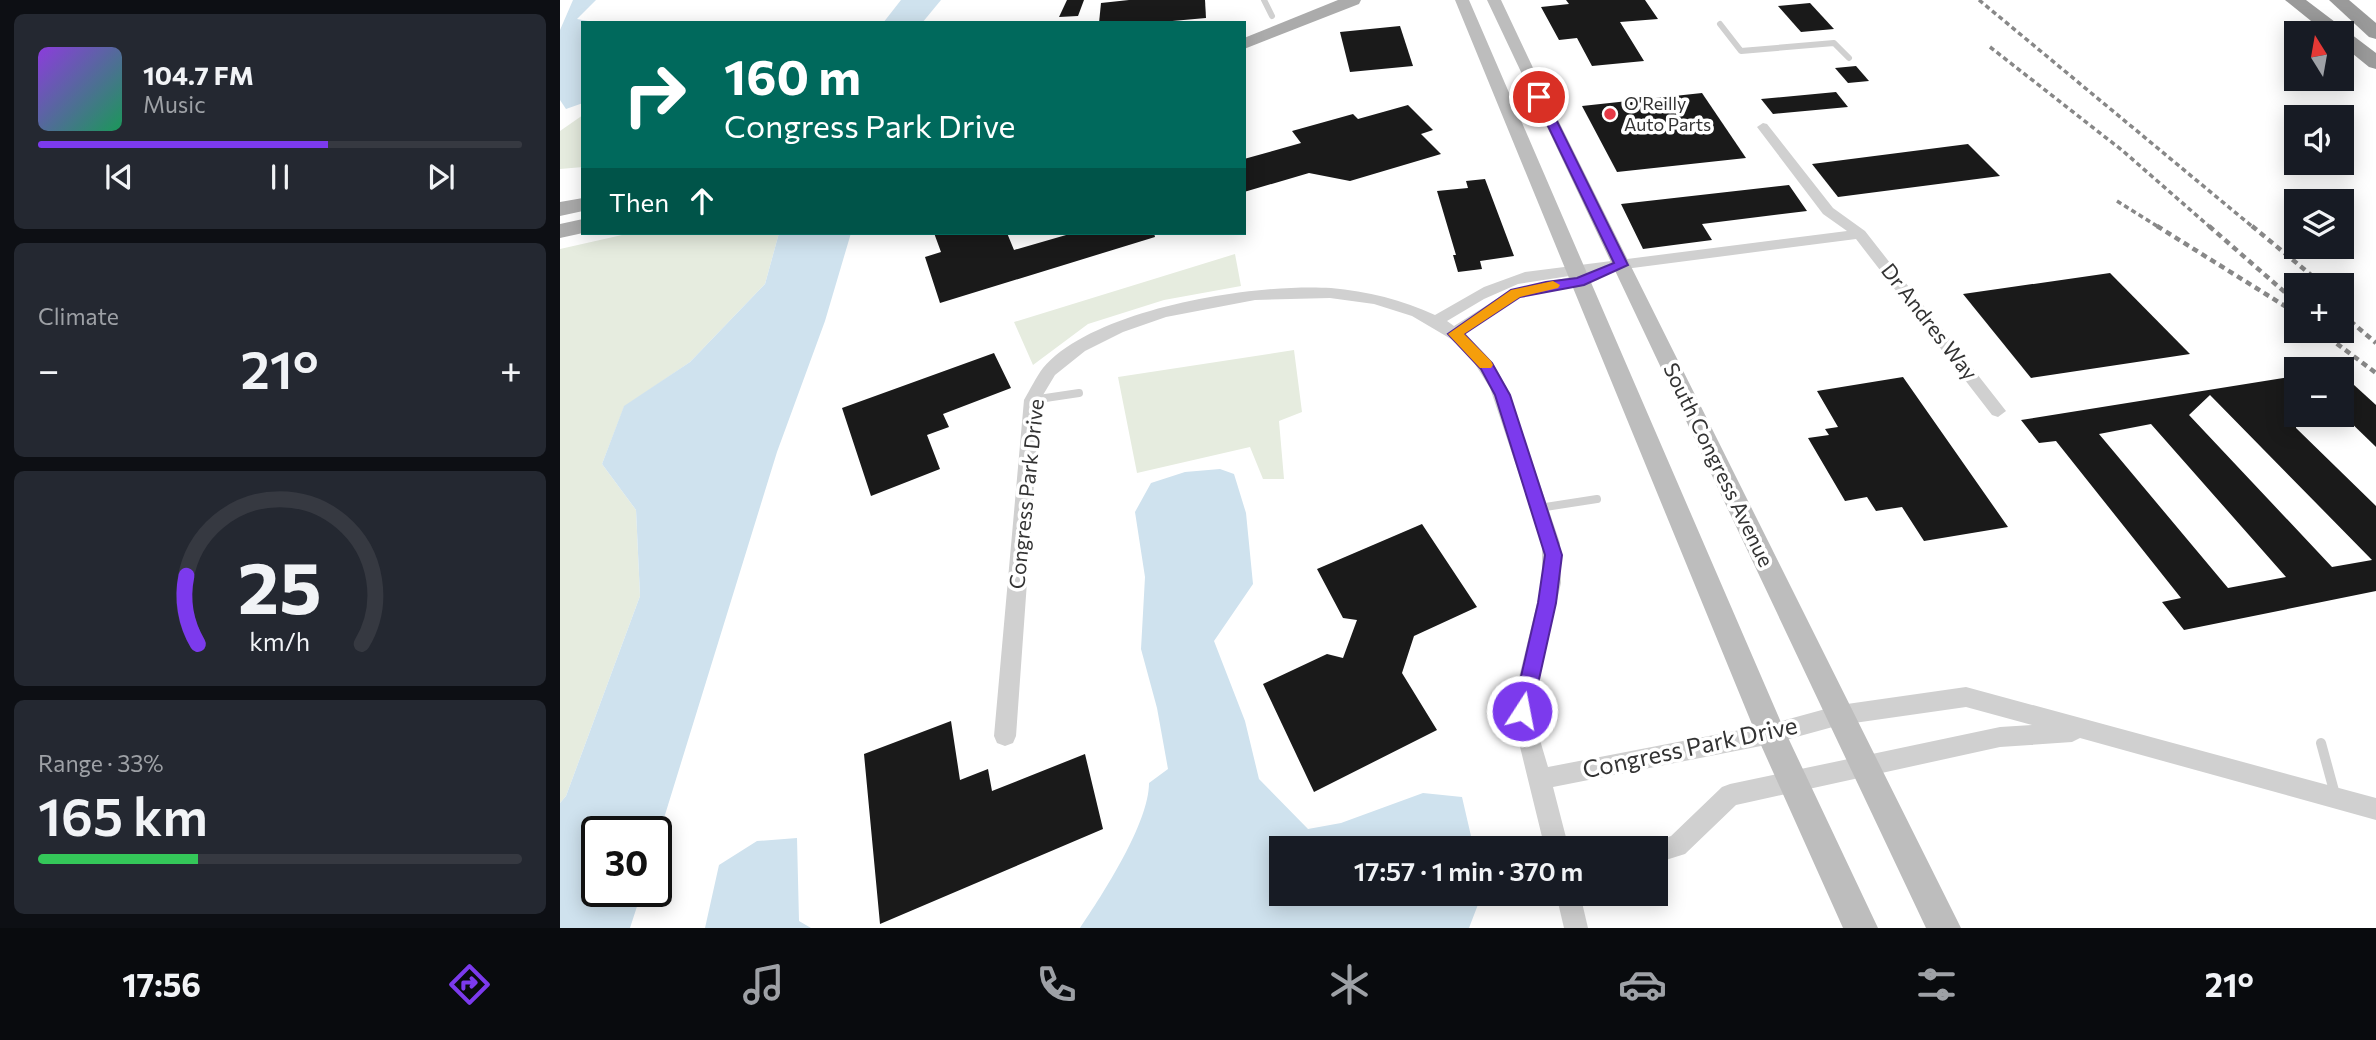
<!DOCTYPE html>
<meta charset="utf-8">
<style>
:root{--surface:#171b24;--page:#242831;--text:#f1f3f6;--muted:#9ea1a6;--line:#363941;--accent:#7c3aed}
body{margin:0;font-family:Commissioner,sans-serif;background:var(--page);color:var(--text);height:100vh;display:flex;flex-direction:column;font-size:26px;white-space:nowrap}
*{box-sizing:border-box;margin:0}
p{font-size:23px;color:var(--muted)}
.icon{flex:none;width:38px;height:38px;fill:none;stroke:currentColor;stroke-width:2;stroke-linecap:round;stroke-linejoin:round}
.map{position:relative;flex:1;overflow:hidden}
.side{display:flex;flex-direction:column;gap:14px;padding:14px;background:#0d0f14;width:560px}
.side>*{flex:none}
.hud{position:absolute;left:21px;top:21px;width:665px;height:214px;border-radius:0px;box-shadow:0 4px 18px #0003;background:#00695c;color:#fff;overflow:hidden}
.needle{width:46px;rotate:349deg}
.fabs{position:absolute;left:1724px;top:21px;display:grid;gap:14px}
.fabs a{display:grid;place-items:center;width:70px;height:70px;border-radius:0px;background:var(--surface);box-shadow:0 4px 18px #0003;font-size:35px}
.speed{position:absolute;left:21px;top:816px;display:flex;gap:14px;font-size:35px;font-weight:700;text-align:center}
.speed>*{display:grid;place-content:center;width:91px;height:91px;border-radius:50%;background:var(--surface);box-shadow:0 4px 18px #0003;line-height:1}
.speed .limit{border:4px solid #111;border-radius:10px;background:#fff;color:#111}
.pin{position:absolute;display:grid;place-items:center;width:60px;height:60px;color:#fff;margin:-30px;border:4px solid #fff;border-radius:50%;box-shadow:0 2px 7px #0007}
.me{position:absolute;width:77px;margin:-38px;rotate:11deg;stroke-linejoin:round;filter:drop-shadow(0 0 5px #0008)}
.turn{display:flex;align-items:center;gap:24px;height:147px;padding:0 28px;font-size:32px}
.turn .icon{width:91px;height:91px;stroke-width:2.5}
.turn b{display:block;font-size:49px;line-height:60px}
.then{display:flex;align-items:center;height:66px;padding:0 28px;background:#0003;gap:14px;font-size:26px}
.big{font-size:52px;font-weight:600;line-height:1.1}
.side .widget{flex:1;display:flex;flex-direction:column;justify-content:center;gap:10px;min-width:0;padding:0 24px;border-radius:10px;background:var(--page)}
.side .dial{align-items:center;gap:0}
.dial svg{height:182px;overflow:visible;fill:none;stroke:var(--line);stroke-width:7;stroke-linecap:round;text-anchor:middle}
.dial text{fill:var(--text);stroke:none}
.song{display:flex;align-items:center;gap:21px}
.cover{width:84px;height:84px;border-radius:10px;background:linear-gradient(135deg,hsl(270 70% 55%),hsl(150 70% 35%))}
.played{height:7px;border-radius:4px;background:linear-gradient(90deg,var(--accent) 60%,var(--line) 60%)}
.keys{display:flex;justify-content:space-around;direction:ltr}
.heat{display:flex;justify-content:space-between;align-items:center;font-size:38px;direction:ltr}
.charge{height:10px;border-radius:5px;background:linear-gradient(90deg,#34c759 33%,var(--line) 0)}
.trip{position:absolute;left:709px;top:836px;width:399px;height:70px;border-radius:0px;background:var(--surface);box-shadow:0 4px 18px #0003;font-weight:600;line-height:70px;text-align:center}
.tab-bar{display:flex;height:112px;justify-content:space-around;align-items:center;background:#090b0e;color:var(--muted)}
.tab-bar .icon{width:49px;height:49px}
.tab-bar .selected{color:var(--accent)}
.tab-bar b{font-size:32px;color:var(--text)}
main{display:flex;flex:1;min-height:0}
.map>svg:first-child{display:block}
</style>
<main>
<section class="side">
<div class="widget">
<div class="song"><i class="cover"></i><div><b>104.7 FM</b><p>Music</p></div></div>
<div class="played"></div>
<div class="keys"><svg class="icon" aria-label="previous" viewBox="0 0 24 24"><path d="M18 5L8 12l10 7zM5 5v14"/></svg><svg class="icon" aria-label="pause" viewBox="0 0 24 24"><path d="M8 5v14M16 5v14"/></svg><svg class="icon" aria-label="next" viewBox="0 0 24 24"><path d="M6 5l10 7-10 7zM19 5v14"/></svg></div>
</div>
<div class="widget"><p>Climate</p>
<div class="heat"><a>−</a><b class="big">21°</b><a>+</a></div>
</div>
<div class="widget dial"><svg viewBox="0 0 100 80">
<path d="M14 69A42 42 0 1 1 86 69"/>
<path d="M14 69A42 42 0 0 1 9 39" stroke="#7c3aed"/>
<text x="50" y="56" font-size="32" font-weight="700">25</text>
<text x="50" y="72" font-size="11">km/h</text>
</svg></div>
<div class="widget"><p>Range · 33%</p><b class="big">165 km</b><div class="charge"></div></div>
</section>
<div class="map">
<svg width="1816" height="928" viewBox="0 0 1816 928">
<rect width="100%" height="100%" fill="#fff"/>
<g fill="#e6ecdf">
<path d="M23,115v52l-23,2v-38z"/>
<path d="M71,233h148l-14,51 -75,78 -66,45 -22,57 34,46 4,86 -74,200 -6,7v-554z"/>
<path d="M675,254l6,32 -77,14 -76,24 -55,41 -19,-43z"/>
<path d="M734,350l8,62 -23,9 5,58h-21l-13,-32 -113,26 -19,-96z"/>
</g>
<g fill="#cfe2ee">
<path d="M13,0h23l-19,19 22,4h-16v80l-17,6 -6,-9v-70z"/>
<path d="M341,0h40l-19,23h-39z"/>
<path d="M219,233h72l-26,88 -48,131 -121,392v-13h-59v60h45l-12,37h-70v-125l6,-7 74,-200 -4,-86 -34,-46 22,-58 66,-44 75,-78z"/>
<path d="M660,469l14,5 12,39 7,71 -39,57 31,80 14,58 49,50 33,-6 82,-30 39,4 12,52h-193v45h201l-13,34h-389c23,-34 69,-105 69,-145l19,-14 -11,-61 -16,-59 4,-72 -10,-65 16,-29 34,-11z"/>
<path d="M237,838l2,83 12,7h-106l14,-63 38,-24z"/>
</g>
<g fill="#1a1a1a" fill-rule="evenodd">
<path d="M507,0h17l-6,16 -19,1z"/>
<path d="M569,0h76l1,18 -56,5h-51l2,-20z"/>
<path d="M1006,0h79l13,19 -38,3 24,39 -52,5 -15,-28 -18,2 -18,-33 28,-3z"/>
<path d="M1250,3l24,26 -33,3 -23,-26z"/>
<path d="M840,26l13,40 -63,6 -10,-40z"/>
<path d="M1296,66l13,15 -21,2 -13,-15z"/>
<path d="M1276,92l12,15 -75,7 -12,-15z"/>
<path d="M1142,93l44,65 -129,14 -35,-66z"/>
<path d="M848,105l25,25 -12,4 20,20 -91,27 -41,-8 -65,19v-33l57,-16 -9,-12 61,-17 5,5z"/>
<path d="M1408,144l32,32 -162,21 -26,-33z"/>
<path d="M925,179l29,77 -34,5 2,8 -24,3 -5,-17h3l-19,-64 31,-3 -2,-7z"/>
<path d="M1229,185l18,26 -105,13 10,16 -69,9 -22,-45z"/>
<path d="M374,233h73l7,17 59,-17h81l1,4 -215,66 -15,-46 16,-5z"/>
<path d="M1550,273l80,81 -159,24 -68,-84z"/>
<path d="M434,353l17,35 -68,26 6,13 -22,8 13,34 -69,27 -29,-88z"/>
<path d="M1782,374l34,31v42l-34,-33z"/>
<path d="M1736,376v52l80,78v85l-192,39 -22,-28 19,-4 -125,-157 -17,2 -18,-23zM1650,395l162,165 -40,7 -143,-152zM1591,424l135,153 -58,11 -129,-154z"/>
<path d="M1343,377l105,150 -84,14 -22,-34 -26,4 -9,-14 -22,4 -37,-63 21,-3 -4,-6 13,-2 -21,-36z"/>
<path d="M862,524l55,83 -63,29 -12,37 35,57 -123,62 -51,-108 64,-30 16,4 14,-38 -14,-2 -26,-49z"/>
<path d="M391,721l9,59 28,-11 4,22 93,-37 18,75 -223,95 -16,-170z"/>
</g>
<g fill="none" stroke-linecap="round" stroke-linejoin="round">
<g stroke="#d0d0d0" stroke-width="6">
<path d="M704,0l8,16"/>
<path d="M1160,24l21,27 93,-8 15,15"/>
</g>
<g stroke="#d0d0d0" stroke-width="8">
<path d="M472,400l47,-7"/>
<path d="M979,508l58,-9"/>
</g>
<path stroke="#d0d0d0" stroke-width="10" d="M1761,743l15,55"/>
<g fill="#d0d0d0" fill-rule="evenodd">
<path d="M1203,123l4,1 66,84 32,23 141,180 -8,6 -6,-2 -136,-176 -262,34 6,4 -2,3 -77,16 -56,37 28,30 14,25 53,155 1,40 -28,122 1,15 14,47 223,-43 69,-19 126,-18 410,111v22l-296,-82 -8,4 -72,5 -264,58 -51,49 -29,9v-14h-11l3,-6 23,-7 51,-49 8,-3 270,-57 32,-2 -66,-18 -126,18 -69,19 -218,43 16,62h-24l-34,-139 31,-127v-40l-52,-155 -22,-35 -17,-14 -39,-23 -38,-12 -44,-6 -75,2 -89,17 -43,15 -38,19 -30,24 -15,25 -24,336 -3,7 -8,3 -8,-3 -3,-7 30,-336c6,-10 12,-23 19,-32 51,-60 213,-85 288,-80 36,3 72,12 104,27l49,-28 41,-15 322,-41 -24,-17 -66,-87zM1029,273l-78,17 -57,36 -7,-5 37,-22 34,-15z"/>
<path d="M996,894h24l8,34h-24z"/>
</g>
<g fill="#bdbdbd" fill-rule="evenodd">
<path d="M895,0h14l314,727 95,201h-35l-87,-194z"/>
<path d="M927,0h14l51,108 409,820h-35z"/>
</g>
<g fill="#ababab" fill-rule="evenodd">
<path d="M778,0h23l-2,4 -115,45v-11z"/>
<path d="M23,198v13l-23,5v-14z"/>
<path d="M23,219v14l-23,5v-14z"/>
</g>
<g fill="#9a9a9a" fill-rule="evenodd">
<path d="M1725,0h21l70,53v16l-7,-2 -27,-22v-12h-16z"/>
<path d="M1769,0h20l27,23v16l-7,-2z"/>
</g>
<g stroke="#888" stroke-width="3.5" stroke-dasharray="5 3.5" stroke-linecap="butt">
<path d="M1419,0l275,228"/>
<path d="M1430,47l133,104 88,77"/>
<path d="M1557,201l43,27"/>
</g>
<g stroke="#888" stroke-width="4.5" stroke-dasharray="6 4.5" stroke-linecap="butt">
<path d="M1597,226l139,87"/>
<path d="M1649,226l87,76"/>
<path d="M1692,226l71,59"/>
<path d="M1782,314l34,29"/>
<path d="M1760,331l56,42"/>
</g>
</g>
<path fill="#7c3aed" stroke="#51269a" stroke-width="2" d="M976,95l9,2 83,168 -44,20 -64,12 -56,37 28,29 18,32 52,160 -6,48 -24,108 -3,6 -7,3 -7,-3 -2,-6 25,-108 7,-48 -50,-160 -14,-26 -33,-35 63,-44 35,-8 31,-4 37,-15 -80,-166z"/>
<path fill="#f59e0b" d="M993,281l7,4 -2,3 -38,9 -56,37 27,27 2,4 -2,3h-11l-32,-34 63,-44z"/>
<circle fill="#e63946" stroke="#fff" stroke-width="2.5" cx="1050" cy="114" r="7"/>
<g text-anchor="middle" stroke-width="7" stroke-linejoin="round" paint-order="stroke">
<g font-size="18" fill="#333" stroke="#fff" text-anchor="start">
<text x="1064" y="110">O'Reilly<tspan x="1064" dy="21">Auto Parts</tspan></text>
</g>
<g font-size="21" fill="#333" stroke="#fff">
<text transform="translate(1369 322) rotate(52)" y="7">Dr Andres Way</text>
<text transform="translate(1158 465) rotate(64)" y="7">South Congress Avenue</text>
<text transform="translate(467 494) rotate(-84)" y="7">Congress Park Drive</text>
</g>
<g font-size="24" fill="#333" stroke="#fff">
<text transform="translate(1130 748) rotate(-12)" y="8">Congress Park Drive</text>
</g>
</g>
</svg>
<div class="fabs">
<a><svg class="needle" viewBox="-14 -14 28 28"><path d="M0-13l5 13h-10z" fill="#e53935"/><path d="M0 13l5-13h-10z" fill="#9ea1a6"/></svg></a>
<a><svg class="icon" aria-label="sound" viewBox="0 0 24 24"><path d="M4 9h4l5-4v14l-5-4H4zM17 9q2 3 0 6"/></svg></a>
<a><svg class="icon" aria-label="layers" viewBox="0 0 24 24"><path d="M12 4l9 5-9 5-9-5zM3 14l9 5 9-5"/></svg></a>
<a>+</a>
<a>−</a>
</div>
<div class="speed"><div class="limit">30</div></div>
<div class="pin" style="left:979px;top:97px;background:#d93025"><svg class="icon" aria-label="arrive" viewBox="0 0 24 24"><path d="M6 21V4h12l-3 4 3 4H6"/></svg></div>
<svg class="me" style="left:962px;top:711px" viewBox="-20 -20 40 40"><circle r="17" fill="#7c3aed" stroke="#fff" stroke-width="3"/><path d="M0-11L8 9 0 5-8 9z" fill="#fff"/></svg>
<div class="trip">17:57 · 1 min · 370 m</div>
<div class="hud">
<div class="turn"><svg class="icon" aria-label="right" viewBox="0 0 24 24"><path d="M7 20v-9h11M14 6l5 5-5 5"/></svg><div><b>160 m</b>Congress Park Drive</div></div>
<div class="then">Then<svg class="icon" aria-label="ahead" viewBox="0 0 24 24"><path d="M12 20V5M6 11l6-6 6 6"/></svg></div>
</div>
</div>
</main>
<nav class="tab-bar">
<b>17:56</b>
<svg class="icon selected" aria-label="directions" viewBox="0 0 24 24"><path d="M12 3l9 9-9 9-9-9zM9 14v-3h6M13 9l2 2-2 2"/></svg>
<svg class="icon" aria-label="music" viewBox="0 0 24 24"><path d="M9 18V5l10-2v13"/><circle cx="6" cy="18" r="3"/><circle cx="16" cy="16" r="3"/></svg>
<svg class="icon" aria-label="phone" viewBox="0 0 24 24"><path d="M5 4h4l2 5-3 2q2 4 5 5l2-3 5 2v4C11 20 4 13 5 4z"/></svg>
<svg class="icon" aria-label="climate" viewBox="0 0 24 24"><path d="M12 3v18M4 7l16 10M4 17L20 7"/></svg>
<svg class="icon" aria-label="car" viewBox="0 0 24 24"><path d="M5 17H2v-5l4-1 3-4h7l3 4 3 1v5h-3M9 17h6M6 11h13"/><circle cx="7" cy="17" r="2"/><circle cx="17" cy="17" r="2"/></svg>
<svg class="icon" aria-label="filters" viewBox="0 0 24 24"><path d="M4 7h16M4 17h16"/><circle cx="9" cy="7" r="2"/><circle cx="15" cy="17" r="2"/></svg>
<b>21°</b>
</nav>
